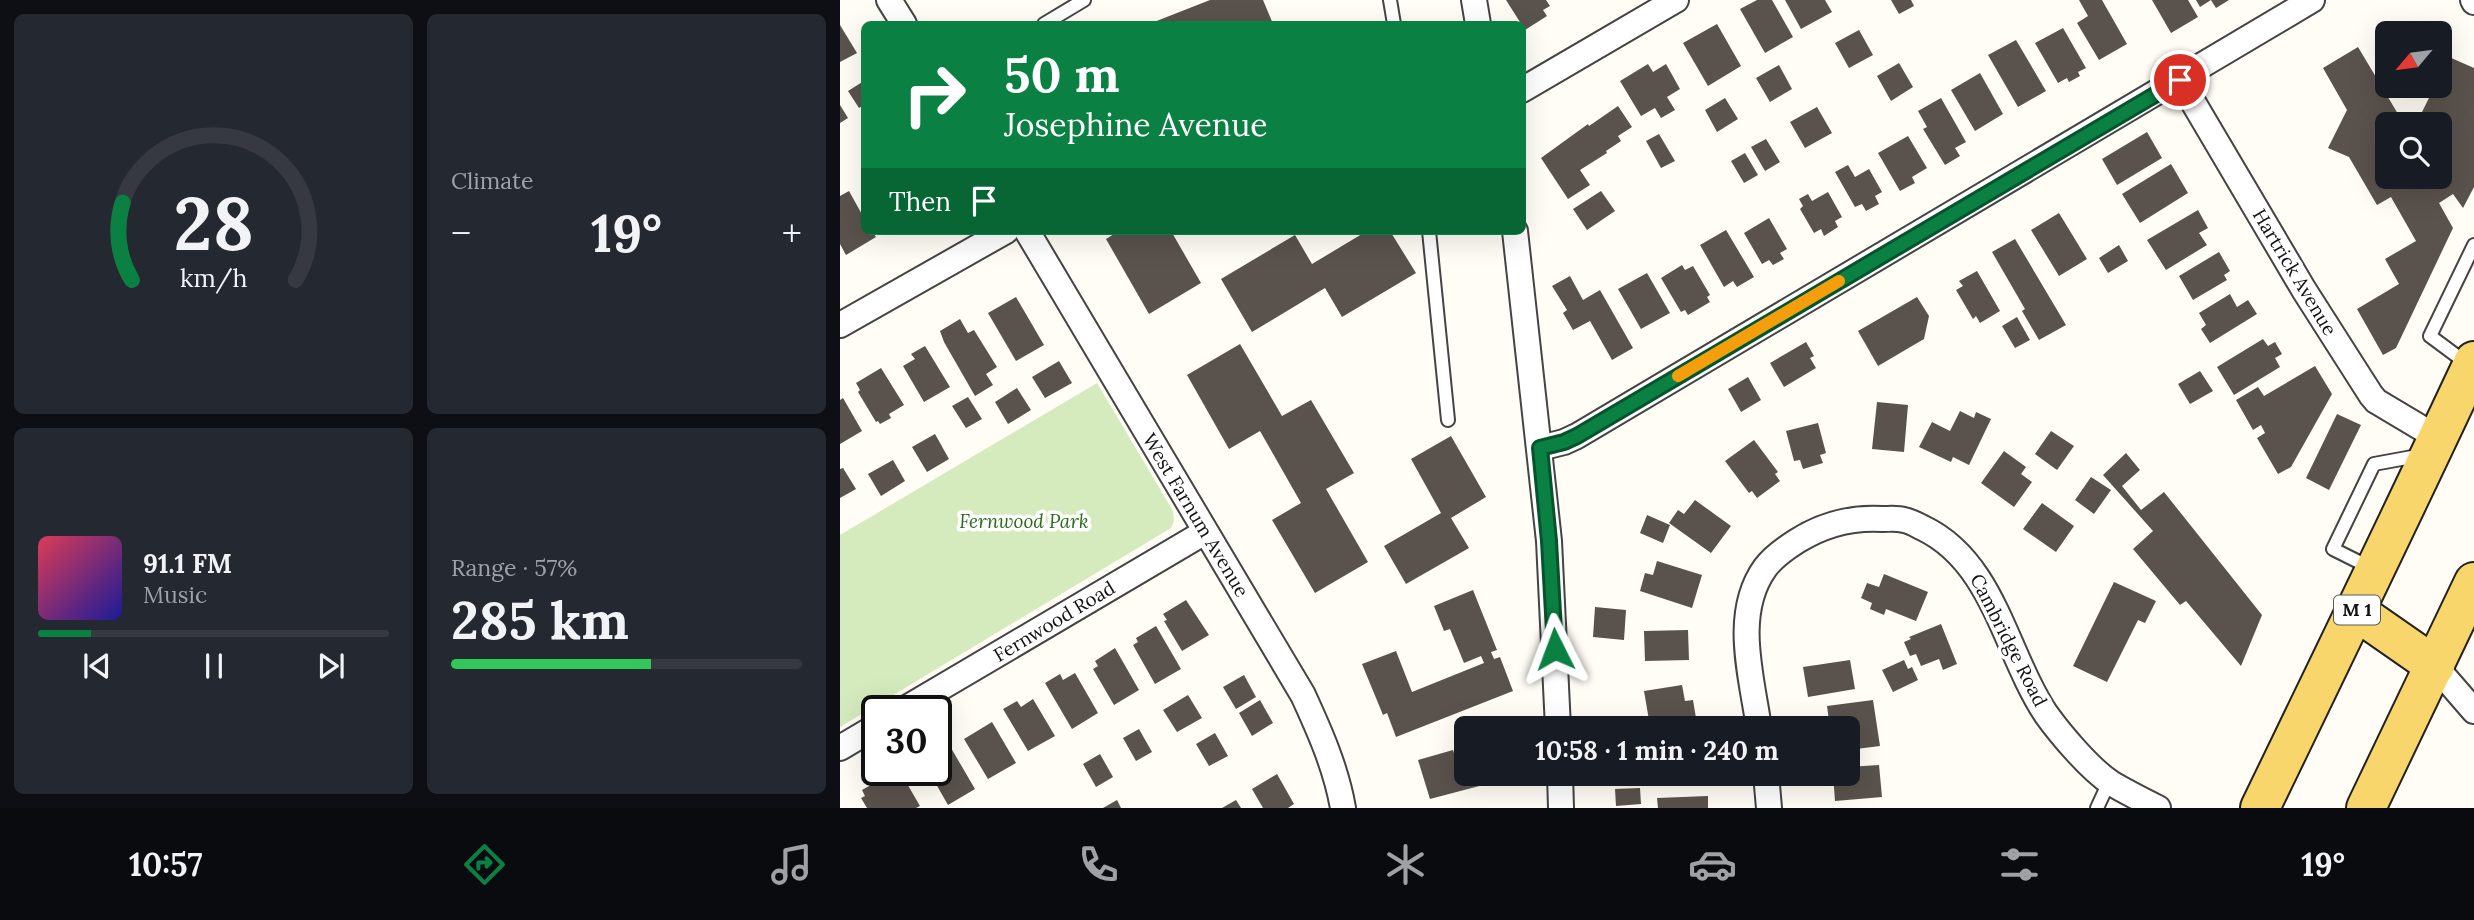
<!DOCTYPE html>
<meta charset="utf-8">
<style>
:root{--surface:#171b24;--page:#242831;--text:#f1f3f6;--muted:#9ea1a6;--line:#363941;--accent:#0b8043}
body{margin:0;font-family:Lora,serif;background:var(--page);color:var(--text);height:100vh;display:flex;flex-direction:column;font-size:26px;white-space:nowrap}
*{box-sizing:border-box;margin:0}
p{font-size:23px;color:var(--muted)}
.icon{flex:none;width:38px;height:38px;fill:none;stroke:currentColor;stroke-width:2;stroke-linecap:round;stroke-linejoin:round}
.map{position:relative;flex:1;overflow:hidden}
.side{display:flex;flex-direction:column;gap:14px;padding:14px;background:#0d0f14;width:840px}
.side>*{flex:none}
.top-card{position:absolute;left:21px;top:21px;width:665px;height:214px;border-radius:10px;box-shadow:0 7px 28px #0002;background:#0b8043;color:#fff;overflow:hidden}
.needle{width:46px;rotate:241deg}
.fabs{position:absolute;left:1535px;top:21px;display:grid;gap:14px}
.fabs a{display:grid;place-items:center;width:77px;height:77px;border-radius:10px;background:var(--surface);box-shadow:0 7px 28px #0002;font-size:35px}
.speed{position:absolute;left:21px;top:695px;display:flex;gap:14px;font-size:35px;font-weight:700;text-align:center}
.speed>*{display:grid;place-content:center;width:91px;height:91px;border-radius:50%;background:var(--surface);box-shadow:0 7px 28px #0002;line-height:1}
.speed .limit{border:4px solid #111;border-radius:10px;background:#fff;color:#111}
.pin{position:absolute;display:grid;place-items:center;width:60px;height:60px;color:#fff;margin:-30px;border:4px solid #fff;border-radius:50%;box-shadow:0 2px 7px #0007}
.me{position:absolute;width:77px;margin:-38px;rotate:357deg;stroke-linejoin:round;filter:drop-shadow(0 0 5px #0008)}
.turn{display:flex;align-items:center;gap:24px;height:147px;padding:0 28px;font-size:32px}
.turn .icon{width:91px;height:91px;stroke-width:2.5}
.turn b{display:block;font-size:49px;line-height:60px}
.then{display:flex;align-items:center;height:66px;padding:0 28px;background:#0003;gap:14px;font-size:26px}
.big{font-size:52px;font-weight:700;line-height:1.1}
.side .widget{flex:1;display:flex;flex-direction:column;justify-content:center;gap:10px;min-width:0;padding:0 24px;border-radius:10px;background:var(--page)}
.side .dial{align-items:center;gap:0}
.dial svg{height:182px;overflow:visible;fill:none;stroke:var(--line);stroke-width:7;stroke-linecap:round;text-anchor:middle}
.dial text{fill:var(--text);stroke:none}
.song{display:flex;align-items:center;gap:21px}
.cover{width:84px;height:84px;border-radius:10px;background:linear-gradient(135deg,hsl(350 70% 55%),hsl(240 70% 35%))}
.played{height:7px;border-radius:4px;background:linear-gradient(90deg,var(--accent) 15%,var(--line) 15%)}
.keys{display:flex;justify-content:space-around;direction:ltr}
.heat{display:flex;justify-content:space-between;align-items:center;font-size:38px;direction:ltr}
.charge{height:10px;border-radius:5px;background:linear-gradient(90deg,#34c759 57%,var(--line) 0)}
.side .tiles{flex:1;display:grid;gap:14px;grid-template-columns:repeat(2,1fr)}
.trip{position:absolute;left:614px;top:716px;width:406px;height:70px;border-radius:10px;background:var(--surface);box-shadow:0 7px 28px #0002;font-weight:700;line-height:70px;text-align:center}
.dock{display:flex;height:112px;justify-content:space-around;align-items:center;background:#090b0e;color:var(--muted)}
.dock .icon{width:49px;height:49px}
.dock .on{color:var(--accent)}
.dock b{font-size:32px;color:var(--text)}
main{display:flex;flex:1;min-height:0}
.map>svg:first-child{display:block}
</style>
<main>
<section class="side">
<div class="tiles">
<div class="widget dial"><svg viewBox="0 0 100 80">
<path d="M14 69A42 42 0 1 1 86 69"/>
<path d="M14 69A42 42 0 0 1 10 35" stroke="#0b8043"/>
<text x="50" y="56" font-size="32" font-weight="700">28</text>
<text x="50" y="72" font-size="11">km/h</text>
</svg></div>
<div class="widget"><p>Climate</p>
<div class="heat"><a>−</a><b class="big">19°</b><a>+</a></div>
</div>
<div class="widget">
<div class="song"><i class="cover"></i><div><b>91.1 FM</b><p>Music</p></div></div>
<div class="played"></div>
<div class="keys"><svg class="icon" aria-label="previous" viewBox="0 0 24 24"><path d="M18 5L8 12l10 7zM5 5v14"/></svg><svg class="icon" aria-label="pause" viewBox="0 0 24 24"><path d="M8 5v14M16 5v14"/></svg><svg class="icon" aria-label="next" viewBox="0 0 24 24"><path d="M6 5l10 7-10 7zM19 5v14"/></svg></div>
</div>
<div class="widget"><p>Range · 57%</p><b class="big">285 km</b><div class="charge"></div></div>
</div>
</section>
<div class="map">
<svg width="1634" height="808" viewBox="0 0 1634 808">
<rect width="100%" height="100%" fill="#fffdf5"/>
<path fill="#d5ebbd" d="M257,383l76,128 1,10 -3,7 -331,199v-192z"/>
<g fill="#5a524d">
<path d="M370,0h53l10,24h-124z"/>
<path d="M666,0h40l4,6 -7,4 4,6 -22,14z"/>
<path d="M917,0h15l21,37 -28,16 -25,-44z"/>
<path d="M945,0h40l7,12 -31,17z"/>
<path d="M1051,0h20l3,6 -15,8z"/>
<path d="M1239,0h23l25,44 -28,16 -22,-37 11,-7z"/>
<path d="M1312,0h36l10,17 -27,16z"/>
<path d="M1356,0h33l-13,8 -5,-8 -11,7z"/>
<path d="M877,24l24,42 -33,20 -25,-43z"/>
<path d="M0,25l17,28 -17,9z"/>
<path d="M1223,28l23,40 -8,4 2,4 -11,6 -2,-4 -9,5 -23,-40z"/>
<path d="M1019,30l14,25 -24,13 -14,-25z"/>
<path d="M1176,40l30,51 -28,16 -30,-52z"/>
<path d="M1518,47l46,77h-17v53h53v-53h-14l-8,-4 17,-34h5v-9l9,-20 25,11v119l-11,21 -10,-14 -14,9 14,25 -57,120 -13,7 -26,-46 42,-25 -14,-25 31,-18 -25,-44 -14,8 -28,-48 -21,-9 19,-38 -24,-42z"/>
<path d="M1059,63l14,24 -22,14 -14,-25z"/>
<path d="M808,64l5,8 13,-8 14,25 -13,8 8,13 -14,8 -6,-10 -14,8 -21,-35z"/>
<path d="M939,65l13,24 -22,13 -14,-24z"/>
<path d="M1140,73l23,41 -28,17 -24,-41z"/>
<path d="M24,81v24l-5,3 -11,-17z"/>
<path d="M885,98l13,21 -21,13 -12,-22z"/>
<path d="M1101,98l25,44 -11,6 5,8 -15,9 -22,-36 4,-2 -9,-16z"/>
<path d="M0,105l8,13 -8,5z"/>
<path d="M778,106l14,21 -14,9 3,5 -15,10 1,2 -27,17 10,15 -22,14 -27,-41 47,-34 1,2z"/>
<path d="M977,107l15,26 -27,15 -15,-26z"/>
<path d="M1307,132l15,26 -45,27 -15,-26z"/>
<path d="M819,134l16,27 -14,7 -15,-27z"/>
<path d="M1068,136l19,32 -15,9 3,6 -15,8 -22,-38z"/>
<path d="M926,139l14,23 -15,9 -14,-24z"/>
<path d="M905,153l13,22 -14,8 -13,-22z"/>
<path d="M1331,164l17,29 -48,30 -18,-29z"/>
<path d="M1008,165l7,12 14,-8 13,23 -7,4 4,8 -13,7 -4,-7 -7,3 -20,-35z"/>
<path d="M9,191l15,27v13h8l4,6 -30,18 -6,-11v-48z"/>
<path d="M761,191l14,20 -28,19 -14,-21z"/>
<path d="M988,192l14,25 -7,4 3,6 -14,9 -3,-7 -7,4 -14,-24 3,-3 -4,-7 9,-5 4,7z"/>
<path d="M1358,210l10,18 -9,5 8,12 -41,25 -19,-30z"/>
<path d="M1219,213l28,46 -28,17 -28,-46z"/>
<path d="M929,218l18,31 -7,4 4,6 -11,6 -4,-5 -7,4 -18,-31z"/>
<path d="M886,230l28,47 -17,10 -4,-6 -9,6 -24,-42z"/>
<path d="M279,231h52l30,52 -52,31 -43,-75z"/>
<path d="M527,231h23l26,42 -74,44 -17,-29 -73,44 -31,-53 74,-44 17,29z"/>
<path d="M1175,239l51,86 -27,15 -17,-29 3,-2 -33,-57z"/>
<path d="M1279,245l9,16 -20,12 -9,-15z"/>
<path d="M1379,252l11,19 -6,4 3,5 -34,20 -14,-24z"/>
<path d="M842,265l3,5 8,-4 17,29 -3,2 3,5 -22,13 -3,-5 -4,2 -20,-34z"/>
<path d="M1137,271l23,40 -20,12 -4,-7 -3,3 -17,-29 7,-4 -4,-5z"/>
<path d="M807,273l23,40 -29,16 -23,-40z"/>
<path d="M730,276l13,24 17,-10 33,58 -21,12 -22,-39 -17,9 -10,-17 4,-3 -15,-24z"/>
<path d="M1390,294l7,13 11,-7 9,14 -47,29 -9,-14 5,-4 -7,-12z"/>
<path d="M176,297l28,48 -28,16 -28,-48z"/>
<path d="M1077,297l12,19 -5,23 -46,27 -20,-35z"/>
<path d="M1177,317l13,23 -15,8 -13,-22z"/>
<path d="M120,319l8,14 6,-3 23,37 -11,7 7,11 -18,11 -31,-54 -4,-11z"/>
<path d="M1423,339l5,7 7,-4 7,12 -7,4 5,9 -46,28 -17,-28z"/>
<path d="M966,342l8,14 -4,2 6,10 -32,19 -14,-24z"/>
<path d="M400,344l42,72 29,-16 43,73 -28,16 42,73 -53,31 -43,-73 29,-17 -41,-72 -31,18 -42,-74z"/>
<path d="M85,346l25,41 -26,15 -21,-36 12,-7 -4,-5z"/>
<path d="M219,361l13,22 -27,15 -13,-21z"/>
<path d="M1475,366l17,28 -41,73 -13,7 -21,-36 8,-5 -4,-8 -8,5 -17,-30 22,-13 6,9z"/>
<path d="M41,368l23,37 -15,9 2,4 -11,6 -2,-3 -2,1 -18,-30 2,-2 -4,-7z"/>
<path d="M1360,371l13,20 -23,13 -12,-20z"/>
<path d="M908,377l13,23 -20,12 -13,-23z"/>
<path d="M177,388l14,22 -23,14 -13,-22z"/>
<path d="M128,397l14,22 -16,9 -14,-22z"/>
<path d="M3,398l19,33 -22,13v-44z"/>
<path d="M1037,402l31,3 -4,47 -32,-3z"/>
<path d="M1120,411l14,7 2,-6 15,7 -22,46 -16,-8 -2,5 -32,-15 13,-25 18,9z"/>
<path d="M1497,414l24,11 -32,65 -23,-12z"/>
<path d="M978,423l8,30 -6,2 3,8 -20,6 -3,-9 -6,1 -8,-30z"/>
<path d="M1211,431l23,15 -17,24 -22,-16z"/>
<path d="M95,434l14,25 -22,13 -15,-25z"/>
<path d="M611,436l35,61 -35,21 18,30 -63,36 -22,-38 57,-33 -30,-54z"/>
<path d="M914,440l24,32 -3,2 5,7 -23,17 -5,-7 -3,2 -24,-32z"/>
<path d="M1164,451l22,16 -5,7 11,8 -18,25 -33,-24z"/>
<path d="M1286,453l14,17 -18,16 19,24 23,-18 98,123 -21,51 -55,-65 -6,4 -47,-56 20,-18 -50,-56z"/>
<path d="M53,460l12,21 -24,15 -13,-22z"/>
<path d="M3,468l13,21 -16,9v-29z"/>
<path d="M1251,477l20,13 -17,24 -19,-14z"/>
<path d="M855,500l36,26 -20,27 -42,-30 9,-13 6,4z"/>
<path d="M1202,503l32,23 -18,26 -33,-23z"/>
<path d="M807,515l23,10 -7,18 -23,-10z"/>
<path d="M817,561l45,14 -10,33 -52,-17 5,-18 8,2z"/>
<path d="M1044,574l44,18 -12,29 -30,-12 -2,6 -14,-6 2,-6 -11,-5 6,-15 12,4z"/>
<path d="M1274,582l42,19 -11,22 -7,-3 -31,62 -34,-16z"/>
<path d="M633,590l24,60 -6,2 3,7 6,-2 13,34 -117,46 -9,-24 -4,2 -21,-51 34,-13 16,41 72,-29 -3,-7 -17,7 -14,-34 -6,2 -10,-25z"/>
<path d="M346,600l23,35 -27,16 -18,-30 3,-1 -4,-6z"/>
<path d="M755,607l31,3 -2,30 -31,-3z"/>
<path d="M1101,624l16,40 -14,6 -4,-11 -18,7 -5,-12 -6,2 -6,-14 7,-3 -2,-2z"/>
<path d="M316,626l25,43 -26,15 -22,-39 5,-3 -2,-4z"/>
<path d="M848,630l1,30 -44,1 -1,-30z"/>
<path d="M275,648l24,42 -25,15 -21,-36 5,-3 -3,-5z"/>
<path d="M1010,660l5,29 -47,8 -5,-30z"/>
<path d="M1064,660l4,9 4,-2 6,13 -25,12 -11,-22z"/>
<path d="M235,673l23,40 -26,16 -27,-46 15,-9 3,6z"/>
<path d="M404,675l12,22 -20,12 -13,-22z"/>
<path d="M842,685l3,16 8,-1 3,18 -46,8 -6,-35z"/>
<path d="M348,695l14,23 -25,14 -14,-22z"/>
<path d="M193,699l22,37 -27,15 -25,-42 14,-8 4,6z"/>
<path d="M420,700l13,23 -21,13 -13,-23z"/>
<path d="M1033,700l7,46 -32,4v-22h-18l-3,-22z"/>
<path d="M648,721l2,7h-24v9l-3,-9z"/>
<path d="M152,722l24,41 -28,16 -24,-40z"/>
<path d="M299,729l13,23 -16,9 -13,-23z"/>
<path d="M375,733l13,23 -19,10 -13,-22z"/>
<path d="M111,748l24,41 -27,16 -20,-35h8v-13z"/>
<path d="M613,750l2,6 11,-3v21h13l4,11 -53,14 -12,-39z"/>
<path d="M260,754l13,23 -17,10 -13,-23z"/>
<path d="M1039,765l3,32 -47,4 -2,-27h15v-7z"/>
<path d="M437,774l17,30 -6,4h-25l-11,-19z"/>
<path d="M821,774h34v8l-34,1z"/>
<path d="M62,775l18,31 -4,2h-49l-6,-10 4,-2 -3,-6 23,-13 3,6z"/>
<path d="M800,788l1,16 -25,2 -1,-17z"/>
<path d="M868,796v12h-50l-1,-10z"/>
<path d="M277,800l4,8h-18z"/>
<path d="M396,800l5,8h-19z"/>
</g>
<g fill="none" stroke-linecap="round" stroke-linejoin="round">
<g stroke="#444" stroke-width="16">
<g id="lane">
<path d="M550,0l4,24"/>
<path d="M204,24l40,-24"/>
<path d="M589,231l19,189"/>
<path d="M1629,365l-39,-29 44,-91"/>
<path d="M1533,569l-40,-20 41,-85 49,-9"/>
<path d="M1257,808l12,-26"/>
</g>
</g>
<g stroke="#444" stroke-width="28">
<g id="street">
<path d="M49,0l15,24"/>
<path d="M634,0l4,24"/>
<path d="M1633,0l1,2"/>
<path d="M1340,80l124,210 67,105 5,6 62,37"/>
<path d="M682,90l154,-90"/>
<path d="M187,231l276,464c17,37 33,73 40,113"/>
<path d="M675,231l34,310 9,187"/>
<path d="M0,325l166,-94"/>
<path d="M700,448l24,-6 13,-6 735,-436"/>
<path d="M1595,666l39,45"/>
<path d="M63,710l302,-178"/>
<path d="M919,728c-7,-50 -27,-114 6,-160 8,-11 21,-20 32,-27 27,-17 55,-24 86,-22 6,0 14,-1 21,1 6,1 13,5 19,8 71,34 82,124 123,186 15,21 44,55 65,69 15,9 31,17 47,25"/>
<path d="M0,748l37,-22"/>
<path d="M720,774l1,34"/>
<path d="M926,774l3,34"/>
</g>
</g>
<g stroke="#222" stroke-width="42">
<g id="primary">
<path d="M1516,611l79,55"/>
<path d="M1420,808c72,-149 144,-297 214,-447"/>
<path d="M1526,808l108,-226"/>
</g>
</g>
<use href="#lane" stroke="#fff" stroke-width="12"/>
<use href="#street" stroke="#fff" stroke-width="24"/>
<use href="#primary" stroke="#f9d66b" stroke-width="38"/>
</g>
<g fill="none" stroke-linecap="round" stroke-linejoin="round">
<g stroke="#07532c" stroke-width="18">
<path id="route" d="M715,649l-6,-108 -9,-93 24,-6 13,-6 603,-356"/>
</g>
<use href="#route" stroke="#0b8043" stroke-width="12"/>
<path stroke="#f59e0b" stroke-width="12" d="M838,376l161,-95"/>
</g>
<g text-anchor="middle" stroke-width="7" stroke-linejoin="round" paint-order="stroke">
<rect fill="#fff" stroke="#585858" stroke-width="2" x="1494" y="595.5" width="46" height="29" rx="5"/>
<g font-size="18" font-weight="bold" fill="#111">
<text x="1517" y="616">M 1</text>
</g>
<g font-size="19" fill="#111" stroke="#fff">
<text transform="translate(1455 272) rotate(59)" y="7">Hartrick Avenue</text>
<text transform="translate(356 515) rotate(59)" y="7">West Farnum Avenue</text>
<text transform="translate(214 621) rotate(-31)" y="7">Fernwood Road</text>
<text transform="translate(1169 640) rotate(63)" y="7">Cambridge Road</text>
</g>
<g font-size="19" font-style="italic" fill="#2f6b1f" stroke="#fff">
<text x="184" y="528">Fernwood Park</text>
</g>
</g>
</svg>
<div class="fabs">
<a><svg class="needle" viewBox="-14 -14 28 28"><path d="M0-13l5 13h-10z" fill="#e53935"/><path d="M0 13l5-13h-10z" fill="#9ea1a6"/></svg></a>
<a><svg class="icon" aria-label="search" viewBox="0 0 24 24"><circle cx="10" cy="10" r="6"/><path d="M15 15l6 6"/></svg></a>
</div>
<div class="speed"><div class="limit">30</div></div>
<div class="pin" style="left:1340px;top:80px;background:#d93025"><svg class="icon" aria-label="arrive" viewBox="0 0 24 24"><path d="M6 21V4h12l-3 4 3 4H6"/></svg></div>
<svg class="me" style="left:715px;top:649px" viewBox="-20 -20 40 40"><path d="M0-17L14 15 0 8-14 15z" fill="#0b8043" stroke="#fff" stroke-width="4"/></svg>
<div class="trip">10:58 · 1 min · 240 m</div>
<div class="top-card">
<div class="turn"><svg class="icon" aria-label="right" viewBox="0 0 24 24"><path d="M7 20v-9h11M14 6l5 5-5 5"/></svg><div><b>50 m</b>Josephine Avenue</div></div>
<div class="then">Then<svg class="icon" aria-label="arrive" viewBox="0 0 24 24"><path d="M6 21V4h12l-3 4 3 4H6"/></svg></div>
</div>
</div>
</main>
<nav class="dock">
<b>10:57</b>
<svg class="icon on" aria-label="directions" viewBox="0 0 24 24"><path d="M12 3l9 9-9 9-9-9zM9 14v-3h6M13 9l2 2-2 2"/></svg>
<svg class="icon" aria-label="music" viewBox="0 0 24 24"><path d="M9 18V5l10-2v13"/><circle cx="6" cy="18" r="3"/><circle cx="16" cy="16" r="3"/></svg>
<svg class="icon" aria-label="phone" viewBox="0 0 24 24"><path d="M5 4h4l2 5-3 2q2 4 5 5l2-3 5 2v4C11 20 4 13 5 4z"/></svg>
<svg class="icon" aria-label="climate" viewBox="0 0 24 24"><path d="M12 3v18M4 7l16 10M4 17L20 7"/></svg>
<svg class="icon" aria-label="car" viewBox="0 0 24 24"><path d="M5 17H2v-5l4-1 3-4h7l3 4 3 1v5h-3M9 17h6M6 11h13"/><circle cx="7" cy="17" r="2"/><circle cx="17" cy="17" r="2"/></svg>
<svg class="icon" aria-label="filters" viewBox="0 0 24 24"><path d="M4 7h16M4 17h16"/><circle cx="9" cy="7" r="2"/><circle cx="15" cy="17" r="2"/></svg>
<b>19°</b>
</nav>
